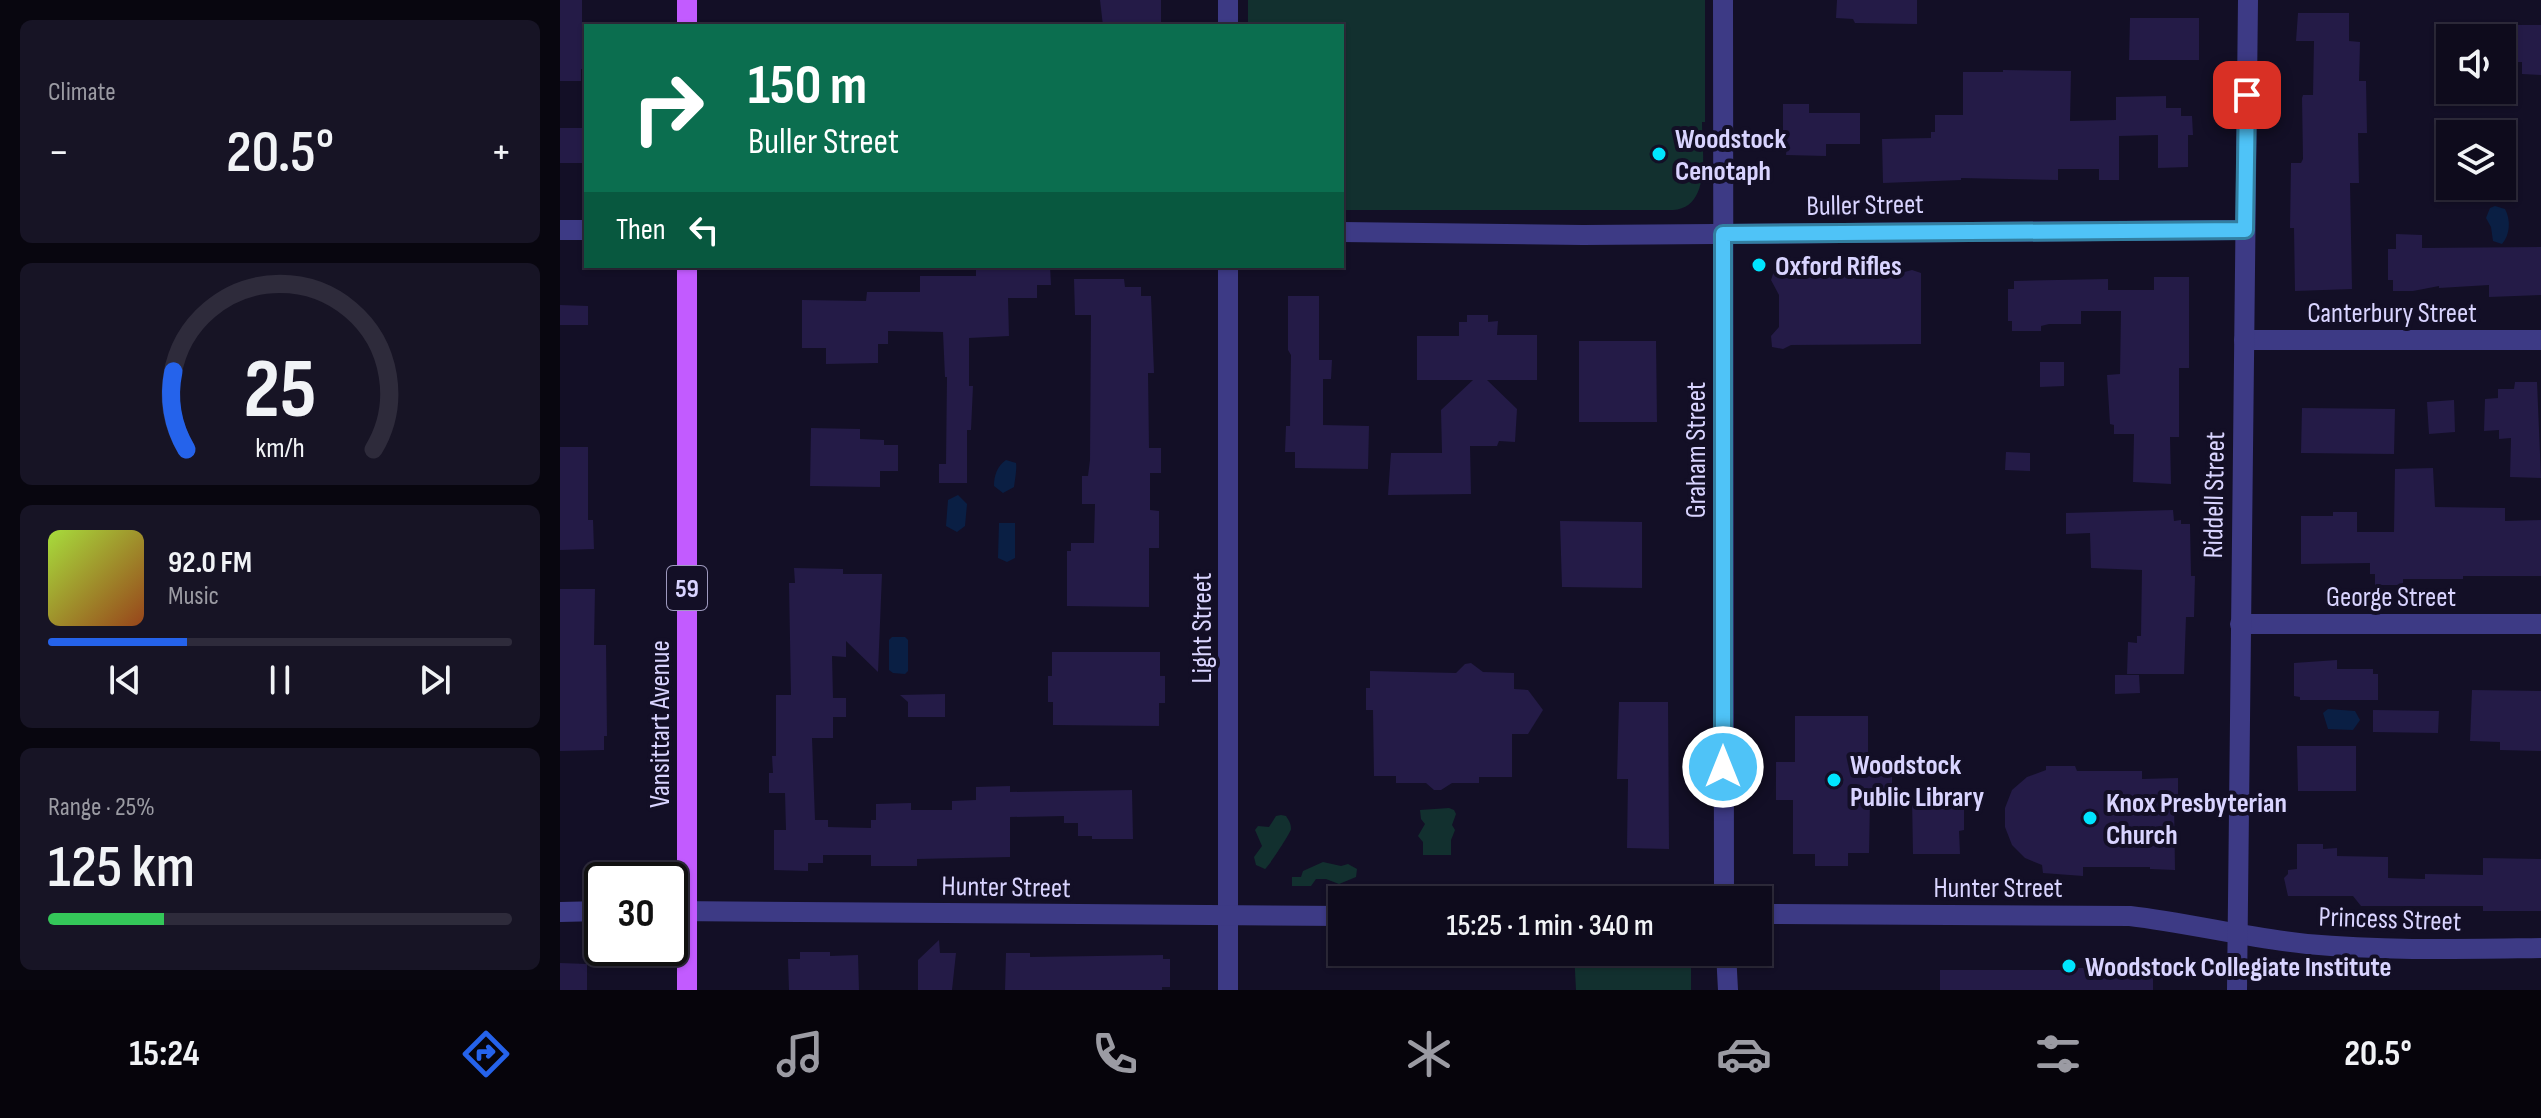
<!DOCTYPE html>
<meta charset="utf-8">
<style>
:root{--surface:#0e0b1c;--page:#171425;--text:#f1f3f6;--muted:#9b9ba3;--line:#2e2b3b;--accent:#2563eb}
body{margin:0;font-family:"Sofia Sans Condensed",sans-serif;background:var(--page);color:var(--text);height:100vh;display:flex;flex-direction:column;font-size:30px;white-space:nowrap}
*{box-sizing:border-box;margin:0}
p{font-size:26px;color:var(--muted)}
.icon{flex:none;width:44px;height:44px;fill:none;stroke:currentColor;stroke-width:2;stroke-linecap:round;stroke-linejoin:round}
.map{position:relative;flex:1;overflow:hidden}
.details{display:flex;flex-direction:column;gap:20px;padding:20px;background:#08060f;width:560px}
.details>*{flex:none}
.top-card{position:absolute;left:24px;top:24px;width:760px;height:244px;border-radius:0px;box-shadow:0 2px 6px #0004,0 0 0 2px var(--line);background:#0b6e4f;color:#fff;overflow:hidden}
.fabs{position:absolute;left:1876px;top:24px;display:grid;gap:16px}
.fabs a{display:grid;place-items:center;width:80px;height:80px;border-radius:0px;background:var(--surface);box-shadow:0 2px 6px #0004,0 0 0 2px var(--line);font-size:40px}
.speed{position:absolute;left:24px;top:862px;display:flex;gap:16px;font-size:40px;font-weight:700;text-align:center}
.speed>*{display:grid;place-content:center;width:104px;height:104px;border-radius:50%;background:var(--surface);box-shadow:0 2px 6px #0004,0 0 0 2px var(--line);line-height:1}
.speed .limit{border:4px solid #111;border-radius:12px;background:#fff;color:#111}
.pin{position:absolute;display:grid;place-items:center;width:68px;height:68px;color:#fff;margin:-34px;border-radius:16px;box-shadow:0 4px 12px #0006}
.me{position:absolute;width:88px;margin:-44px;rotate:0deg;stroke-linejoin:round;filter:drop-shadow(0 0 6px #0008)}
.turn{display:flex;align-items:center;gap:28px;height:168px;padding:0 32px;font-size:36px}
.turn .icon{width:104px;height:104px;stroke-width:2.5}
.turn b{display:block;font-size:56px;line-height:68px}
.then{display:flex;align-items:center;height:76px;padding:0 32px;background:#0003;gap:16px;font-size:30px}
.big{font-size:60px;font-weight:600;line-height:1.1}
.details .card{flex:1;display:flex;flex-direction:column;justify-content:center;gap:12px;min-width:0;padding:0 28px;border-radius:12px;background:var(--page)}
.details .dial{align-items:center;gap:0}
.dial svg{height:208px;overflow:visible;fill:none;stroke:var(--line);stroke-width:7;stroke-linecap:round;text-anchor:middle}
.dial text{fill:var(--text);stroke:none}
.song{display:flex;align-items:center;gap:24px}
.cover{width:96px;height:96px;border-radius:12px;background:linear-gradient(135deg,hsl(80 70% 55%),hsl(20 70% 35%))}
.played{height:8px;border-radius:4px;background:linear-gradient(90deg,var(--accent) 30%,var(--line) 30%)}
.keys{display:flex;justify-content:space-around;direction:ltr}
.heat{display:flex;justify-content:space-between;align-items:center;font-size:44px;direction:ltr}
.charge{height:12px;border-radius:6px;background:linear-gradient(90deg,#34c759 25%,var(--line) 0)}
.trip{position:absolute;left:768px;top:886px;width:444px;height:80px;border-radius:0px;background:var(--surface);box-shadow:0 2px 6px #0004,0 0 0 2px var(--line);font-weight:600;line-height:80px;text-align:center}
.tabs{display:flex;height:128px;justify-content:space-around;align-items:center;background:#06040b;color:var(--muted)}
.tabs .icon{width:56px;height:56px}
.tabs .selected{color:var(--accent)}
.tabs b{font-size:36px;color:var(--text)}
main{display:flex;flex:1;min-height:0}
.map>svg:first-child{display:block}
</style>
<main>
<section class="details">
<div class="card"><p>Climate</p>
<div class="heat"><a>−</a><b class="big">20.5°</b><a>+</a></div>
</div>
<div class="card dial"><svg viewBox="0 0 100 80">
<path d="M14 69A42 42 0 1 1 86 69"/>
<path d="M14 69A42 42 0 0 1 9 39" stroke="#2563eb"/>
<text x="50" y="56" font-size="32" font-weight="700">25</text>
<text x="50" y="72" font-size="11">km/h</text>
</svg></div>
<div class="card">
<div class="song"><i class="cover"></i><div><b>92.0 FM</b><p>Music</p></div></div>
<div class="played"></div>
<div class="keys"><svg class="icon" aria-label="previous" viewBox="0 0 24 24"><path d="M18 5L8 12l10 7zM5 5v14"/></svg><svg class="icon" aria-label="pause" viewBox="0 0 24 24"><path d="M8 5v14M16 5v14"/></svg><svg class="icon" aria-label="next" viewBox="0 0 24 24"><path d="M6 5l10 7-10 7zM19 5v14"/></svg></div>
</div>
<div class="card"><p>Range · 25%</p><b class="big">125 km</b><div class="charge"></div></div>
</section>
<div class="map">
<svg width="1981" height="990" viewBox="0 0 1981 990">
<rect width="100%" height="100%" fill="#130f26"/>
<g fill="#12302f">
<path d="M688,0h457v122h-3c0,27 10,86 -29,88h-331v-184h-94z"/>
<path d="M889,808l5,2 2,4 -4,11 3,5 -4,10v15h-28v-13l-5,-6 7,-12 -4,-5 -1,-9z"/>
<path d="M721,815l5,1c3,5 5,7 5,13 0,3 -22,37 -26,40l-9,-4 -2,-8 8,-11 -7,-16 3,-4 11,1 7,-11z"/>
<path d="M763,862l18,4 7,-2 9,5 -1,8 -17,7 -13,-5h-10l-5,7h-19v-9h9l2,-6z"/>
<path d="M1014,952h117v38h-115z"/>
</g>
<g fill="#0a1f44">
<path d="M1935,206l10,3c6,11 5,26 -3,35l-9,-3 -2,-14 -5,-9 4,-10z"/>
<path d="M446,460l10,3c1,5 -1,17 -2,24l-11,6 -9,-7c0,-10 3,-20 12,-26z"/>
<path d="M398,495l9,9 -2,22 -8,6 -11,-6 2,-26z"/>
<path d="M439,523h16v35l-8,4 -9,-4z"/>
<path d="M332,637h13l3,3v31l-3,3 -12,-1 -4,-3v-30z"/>
<path d="M1768,709l27,2 5,9 -7,10 -25,-1 -5,-16z"/>
</g>
<g fill="#241b47">
<path d="M0,0h22v39l4,1v29h-5v12h-21z"/>
<path d="M540,0h61v26h-58z"/>
<path d="M1277,0h80v24l-62,-1 -2,-4 -17,-1z"/>
<path d="M1738,13h51v28l11,1 -1,39h7l1,52h-9l1,50h-9l2,106 -57,2 -1,-63h-4l1,-65h10l2,-4 -1,-61 1,-3h10l1,-54h-18z"/>
<path d="M1570,18h69v42h-70z"/>
<path d="M1954,25h27v50l-19,-1v-12h-8z"/>
<path d="M1443,70l68,1 -1,50 46,-1v-23l50,-1v12h15v8h11l1,19h-5v32l-30,1v-33l-39,1v44h-20v-11h-41v11l-97,-2v2l-78,3 -1,-44 49,-1v-6h4v-17h28v-43h40z"/>
<path d="M1223,104h26v9h51v31h-34v12l-40,-1 1,-11h-4z"/>
<path d="M0,128h26l-4,35h-22z"/>
<path d="M1836,234l26,1v13l119,-1v48l-52,2v-12l-50,3v-2l-26,5h-20v-11h-5v-31h8z"/>
<path d="M416,266h74l1,19h-14v13h-29l1,38 -40,2v48h4l-2,44h-4v53h-28v-19h7l1,-87h-2l-2,-45 -55,-1v13h-10v19l-52,1v-16h-24v-48l64,1 1,-9h53v-16h56z"/>
<path d="M1224,268l11,8 98,-1 19,-5 9,3v71l-130,1 -8,4 -11,-2 -1,-11 8,-9v-32l-8,-15 3,-9z"/>
<path d="M1594,277h35v91h-10v69h-9l1,47 -38,-2 1,-48h-20v-9l-4,-1 -3,-49 13,-1 1,-63h-40v13h-32l-8,2v5h-29v-10h-4v-32h6v-8l94,-2v11h46z"/>
<path d="M514,279h50l1,8h16v9h10l3,77h-6l1,75h12v25h-11v37l9,1v37h-10v59l-82,-1v-55h4v-8h23l1,-39h-13v-28h6l2,-16 1,-145h-16z"/>
<path d="M728,296h31v64h13l-1,19h-8v46l46,1 -1,43 -73,-1v-16h-10l1,-26h4l1,-71 -3,-5z"/>
<path d="M0,305l28,1v19h-28z"/>
<path d="M907,315h21v7l10,-1 -1,14h40v45h-50l30,29 -2,33 -16,-1 -2,5h-27l1,48 -83,1 3,-42h51l-1,-43 32,-30h-56v-44h42v-14h8z"/>
<path d="M1019,341h77l1,81h-78z"/>
<path d="M1480,362h24v24l-24,1z"/>
<path d="M1955,382h22l4,96 -31,-1 1,-39 -12,1v-9l-15,1 1,-32 13,-1v-9h16z"/>
<path d="M1894,400l1,32 -26,2 -2,-32z"/>
<path d="M1742,408l93,1 -1,45 -93,-1z"/>
<path d="M251,428l49,1v10l24,1v5h14v26h-18v16l-70,-1z"/>
<path d="M0,447h28v73h5l1,29 -34,1z"/>
<path d="M1446,452l24,1v18l-25,-1z"/>
<path d="M1873,468l2,39 70,1v13l36,-1v56h-78v3h-60v6h-28v-11h-5v-11l-69,1v-48h32v-4h24v20h37l1,-63z"/>
<path d="M1613,510l1,11 7,-1v4h9l1,52h4l-1,41h-8l-2,57h-57l1,-32 9,1v-7h4l1,-66 -51,-2 -1,-35 -24,1v-21z"/>
<path d="M1000,521l82,1v66l-80,-1z"/>
<path d="M234,568l49,1v5h39l-4,98 -32,-31v16l-14,-1 1,42h13v19h-13v21h-21l3,82h13v7l43,1v-8h5v-16l35,-1v7h41v-9l24,-1v-13l34,-1v6l122,-2 1,49h-41v-3h-14v-13h-14v-7l-54,1v40l-93,2v7h-46v-11h-48v8h-15v8l-34,-1v-40h12l-1,-37h-16v-20h4l-1,-17h4v-61h15l-2,-112h6z"/>
<path d="M0,589h35l-1,56h12l1,91h-3v14l-44,1z"/>
<path d="M492,652h108v24h5v27h-6v23l-106,-1v-23h-5v-26h4z"/>
<path d="M1777,660v9h36v5h5v26h-78v-3l-6,-1v-33z"/>
<path d="M911,663l12,9 31,1v16l14,1 15,20 -15,24h-16v43h-33v6h-27l-11,7h-7l-8,-7h-30v-7h-22l-1,-66h-7v-22h4v-17l86,2 9,-9z"/>
<path d="M1555,675h24l1,18 -25,1z"/>
<path d="M1912,690l69,1v60l-41,-1v-8l-30,-1z"/>
<path d="M385,694v23h-37v-15l-8,-7z"/>
<path d="M1059,702h49l1,147 -42,-1 1,-69h-11z"/>
<path d="M1813,710l66,1 -1,22 -65,-1z"/>
<path d="M1235,716h73v46h24v37h-22l-1,54h-21v13h-33v-12h-22v-54h-17v-38h19z"/>
<path d="M1737,746h59v45h-58z"/>
<path d="M1486,766h29l2,5h65v8l36,-1v23h-4l1,69 -25,-1v-2h-67v9l-40,-3 -1,-8 -17,-7 -13,-13 -7,-18v-19l7,-18 15,-13 19,-7z"/>
<path d="M1352,797h52v33l-5,1 1,23h-47z"/>
<path d="M1737,844h26v5l14,-1v8l51,1v21l37,1v-5l58,1v-17l58,1v52h-58v-5h-122l-8,-10h-65l-4,-18 4,-4v-4l9,-1z"/>
<path d="M379,940l1,13h16l-4,37h-34v-30z"/>
<path d="M240,952h30v4l28,-1 1,35h-70l-1,-31h12z"/>
<path d="M446,953h24v4l133,-2v4h7v28h-8v3h-157z"/>
<path d="M0,963l27,1v26h-27z"/>
<path d="M1517,968h76v22h-213v-20h133z"/>
</g>
<g fill="none" stroke-linecap="round" stroke-linejoin="round">
<g stroke="#3d3a85" stroke-width="20">
<path d="M1163,0l1,900"/>
<path d="M668,26v-26"/>
<path d="M0,230h26"/>
<path d="M782,232l241,3 662,-5"/>
<path d="M668,266v724"/>
<path d="M1684,340h297"/>
<path d="M1680,624h301"/>
<path d="M110,911l672,5"/>
<path d="M0,912l42,-1"/>
<path d="M1198,914l372,2c59,7 118,22 177,28 78,7 156,5 234,4"/>
<path d="M1166,952l2,38"/>
<path d="M1677,990l11,-990"/>
</g>
<g stroke="#c25bff" stroke-width="20">
<path d="M127,26v-26"/>
<path d="M127,266v724"/>
</g>
</g>
<g fill="none" stroke-linecap="round" stroke-linejoin="round">
<g stroke="#337fa1" stroke-width="20">
<path id="route" d="M1163,767v-533l522,-4 2,-135"/>
</g>
<use href="#route" stroke="#4fc3f7" stroke-width="14"/>
</g>
<g fill="#00e5ff" stroke="#130f26" stroke-width="3">
<circle cx="1099" cy="154" r="8"/>
<circle cx="1199" cy="265" r="8"/>
<circle cx="1274" cy="780" r="8"/>
<circle cx="1530" cy="818" r="8"/>
<circle cx="1509" cy="966" r="8"/>
</g>
<g text-anchor="middle" stroke-width="8" stroke-linejoin="round" paint-order="stroke">
<rect fill="#130f26" stroke="#9e99be" stroke-width="2" x="107" y="566" width="40" height="44" rx="6"/>
<g font-size="26" font-weight="bold" fill="#d9d4ff">
<text x="127" y="597">59</text>
</g>
<g font-size="28" font-weight="bold" fill="#d9d4ff" stroke="#130f26" text-anchor="start">
<text x="1115" y="148">Woodstock<tspan x="1115" dy="32">Cenotaph</tspan></text>
<text x="1215" y="275">Oxford Rifles</text>
<text x="1290" y="774">Woodstock<tspan x="1290" dy="32">Public Library</tspan></text>
<text x="1546" y="812">Knox Presbyterian<tspan x="1546" dy="32">Church</tspan></text>
<text x="1525" y="976">Woodstock Collegiate Institute</text>
</g>
<g font-size="28" fill="#d9d4ff" stroke="#130f26">
<text transform="translate(1305 204) rotate(-1)" y="10">Buller Street</text>
<text x="1832" y="322">Canterbury Street</text>
<text transform="translate(1135 450) rotate(-90)" y="10">Graham Street</text>
<text transform="translate(1653 495) rotate(-89)" y="10">Riddell Street</text>
<text x="1831" y="606">George Street</text>
<text transform="translate(641 628) rotate(-90)" y="10">Light Street</text>
<text transform="translate(99 724) rotate(-90)" y="10">Vansittart Avenue</text>
<text transform="translate(446 886) rotate(1)" y="10">Hunter Street</text>
<text x="1438" y="897">Hunter Street</text>
<text transform="translate(1830 918) rotate(2)" y="10">Princess Street</text>
</g>
</g>
</svg>
<div class="fabs">
<a><svg class="icon" aria-label="sound" viewBox="0 0 24 24"><path d="M4 9h4l5-4v14l-5-4H4zM17 9q2 3 0 6"/></svg></a>
<a><svg class="icon" aria-label="layers" viewBox="0 0 24 24"><path d="M12 4l9 5-9 5-9-5zM3 14l9 5 9-5"/></svg></a>
</div>
<div class="speed"><div class="limit">30</div></div>
<div class="pin" style="left:1687px;top:95px;background:#d93025"><svg class="icon" aria-label="arrive" viewBox="0 0 24 24"><path d="M6 21V4h12l-3 4 3 4H6"/></svg></div>
<svg class="me" style="left:1163px;top:767px" viewBox="-20 -20 40 40"><circle r="17" fill="#4fc3f7" stroke="#fff" stroke-width="3"/><path d="M0-11L8 9 0 5-8 9z" fill="#fff"/></svg>
<div class="trip">15:25 · 1 min · 340 m</div>
<div class="top-card">
<div class="turn"><svg class="icon" aria-label="right" viewBox="0 0 24 24"><path d="M7 20v-9h11M14 6l5 5-5 5"/></svg><div><b>150 m</b>Buller Street</div></div>
<div class="then">Then<svg class="icon" aria-label="left" viewBox="0 0 24 24"><path d="M17 20v-9H6M10 6l-5 5 5 5"/></svg></div>
</div>
</div>
</main>
<nav class="tabs">
<b>15:24</b>
<svg class="icon selected" aria-label="directions" viewBox="0 0 24 24"><path d="M12 3l9 9-9 9-9-9zM9 14v-3h6M13 9l2 2-2 2"/></svg>
<svg class="icon" aria-label="music" viewBox="0 0 24 24"><path d="M9 18V5l10-2v13"/><circle cx="6" cy="18" r="3"/><circle cx="16" cy="16" r="3"/></svg>
<svg class="icon" aria-label="phone" viewBox="0 0 24 24"><path d="M5 4h4l2 5-3 2q2 4 5 5l2-3 5 2v4C11 20 4 13 5 4z"/></svg>
<svg class="icon" aria-label="climate" viewBox="0 0 24 24"><path d="M12 3v18M4 7l16 10M4 17L20 7"/></svg>
<svg class="icon" aria-label="car" viewBox="0 0 24 24"><path d="M5 17H2v-5l4-1 3-4h7l3 4 3 1v5h-3M9 17h6M6 11h13"/><circle cx="7" cy="17" r="2"/><circle cx="17" cy="17" r="2"/></svg>
<svg class="icon" aria-label="filters" viewBox="0 0 24 24"><path d="M4 7h16M4 17h16"/><circle cx="9" cy="7" r="2"/><circle cx="15" cy="17" r="2"/></svg>
<b>20.5°</b>
</nav>
